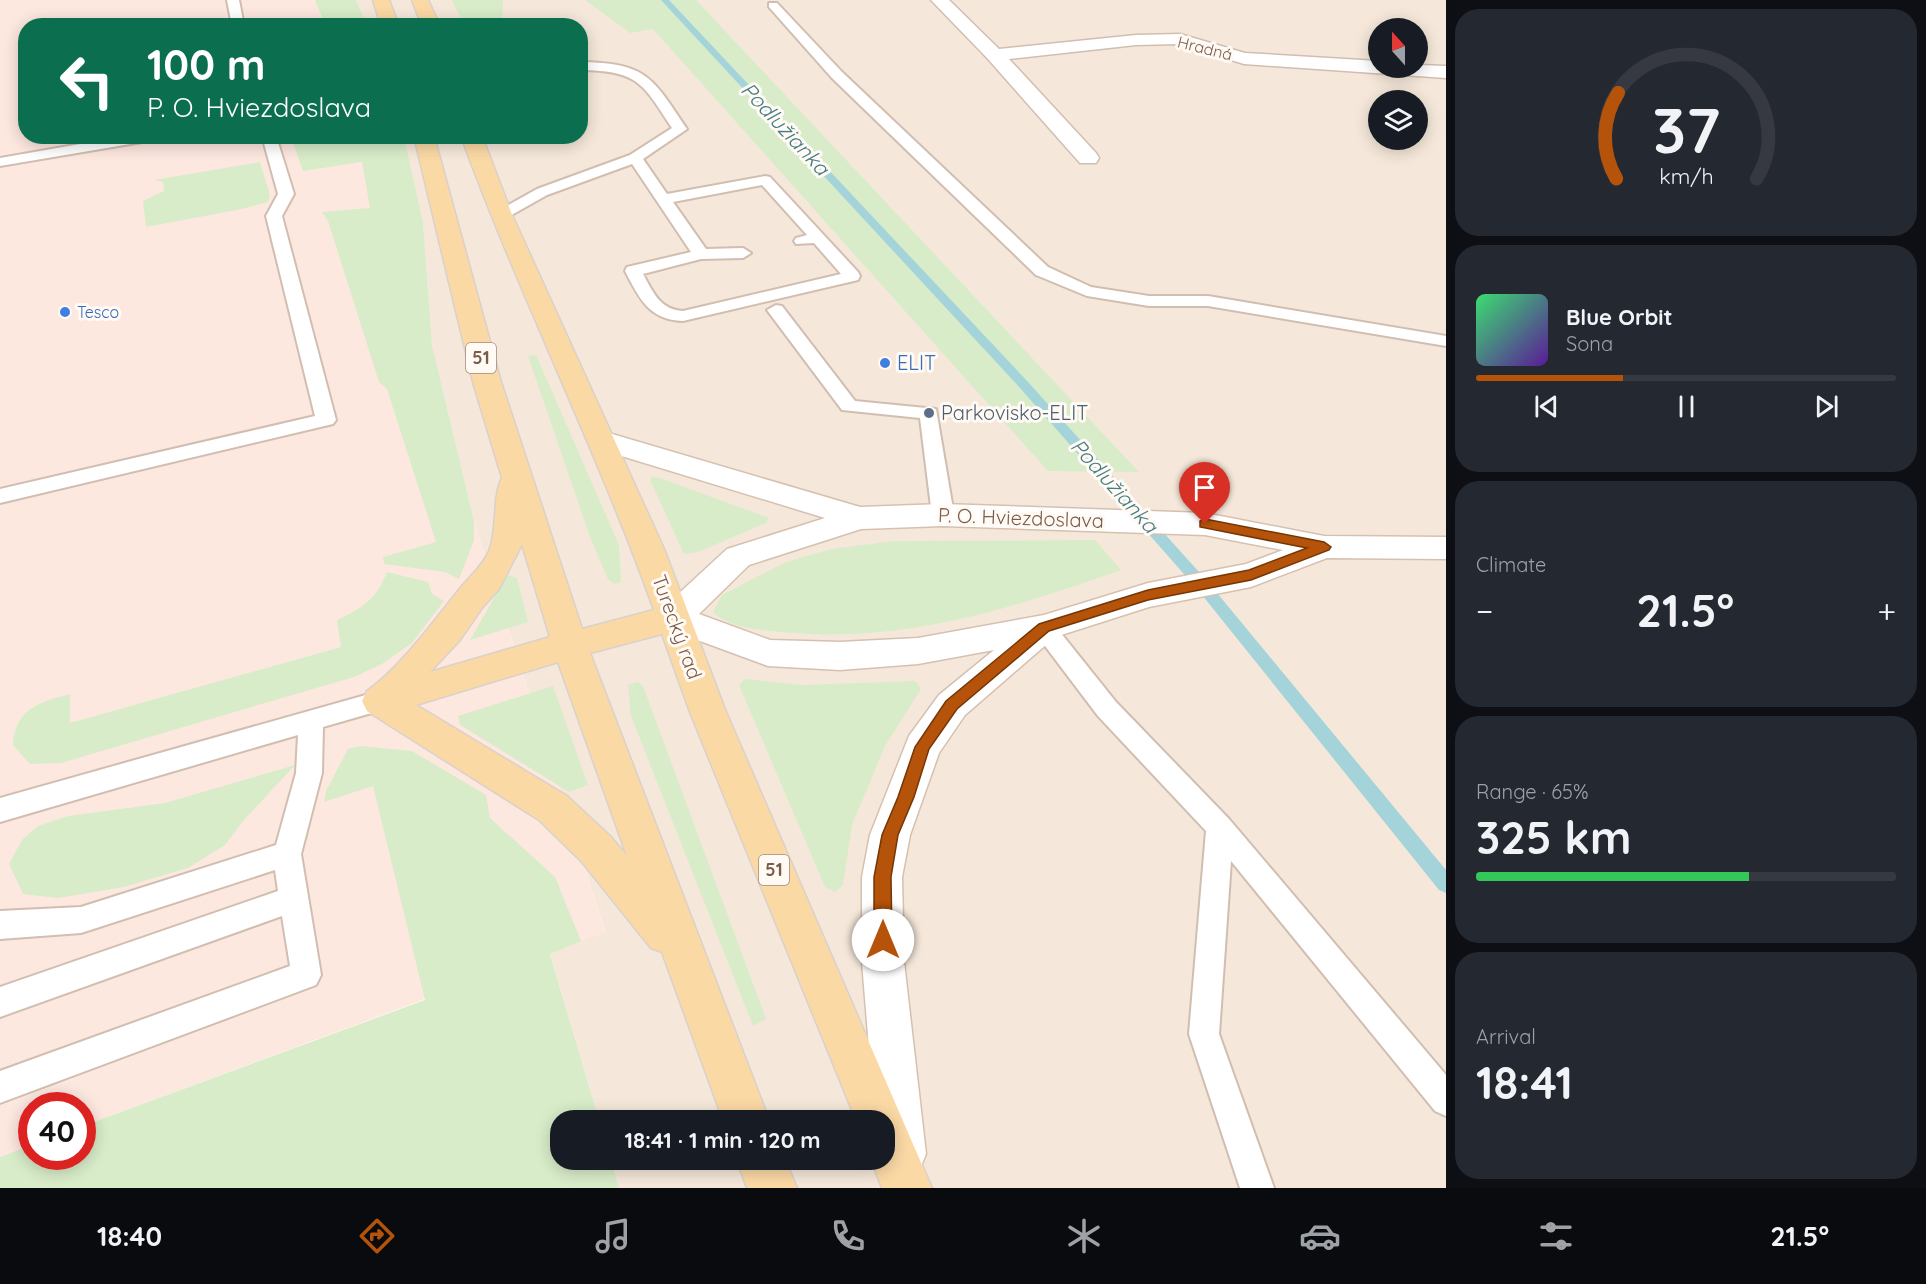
<!DOCTYPE html>
<meta charset="utf-8">
<style>
:root{--surface:#171b24;--page:#242831;--text:#f1f3f6;--muted:#9ea1a6;--line:#363941;--accent:#b45309}
body{margin:0;font-family:Quicksand,sans-serif;background:var(--page);color:var(--text);height:100vh;display:flex;flex-direction:column;font-size:22px;white-space:nowrap}
*{box-sizing:border-box;margin:0}
p{font-size:20px;color:var(--muted)}
.icon{flex:none;width:33px;height:33px;fill:none;stroke:currentColor;stroke-width:2;stroke-linecap:round;stroke-linejoin:round}
.map{position:relative;flex:1;overflow:hidden}
.panel{display:flex;flex-direction:column;gap:9px;padding:9px;background:#0d0f14;width:480px}
.panel>*{flex:none}
.banner{position:absolute;left:18px;top:18px;width:570px;height:126px;border-radius:24px;box-shadow:0 3px 15px #0003;background:#0b6e4f;color:#fff;overflow:hidden}
.needle{width:39px;rotate:339deg}
.controls{position:absolute;left:1368px;top:18px;display:grid;gap:12px}
.controls a{display:grid;place-items:center;width:60px;height:60px;border-radius:50%;background:var(--surface);box-shadow:0 3px 15px #0003;font-size:30px}
.speed{position:absolute;left:18px;top:1092px;display:flex;gap:12px;font-size:30px;font-weight:700;text-align:center}
.speed>*{display:grid;place-content:center;width:78px;height:78px;border-radius:50%;background:var(--surface);box-shadow:0 3px 15px #0003;line-height:1}
.speed .limit{border:9px solid #d22;background:#fff;color:#111}
.pin{position:absolute;display:grid;place-items:center;width:51px;height:51px;color:#fff;margin:-62px -26px;border-radius:50% 50% 50% 0;rotate:-45deg;box-shadow:0 0 6px #0007}
.pin .icon{rotate:45deg}
.me{position:absolute;width:66px;margin:-33px;rotate:0deg;stroke-linejoin:round;filter:drop-shadow(0 0 4px #0008)}
.turn{display:flex;align-items:center;gap:21px;height:126px;padding:0 30px;font-size:27px}
.turn .icon{width:78px;height:78px;stroke-width:2.5}
.turn b{display:block;font-size:42px;line-height:51px}
.big{font-size:45px;font-weight:800;line-height:1.1}
.panel .card{flex:1;display:flex;flex-direction:column;justify-content:center;gap:9px;min-width:0;padding:0 21px;border-radius:24px;background:var(--page)}
.panel .dial{align-items:center;gap:0}
.dial svg{height:156px;overflow:visible;fill:none;stroke:var(--line);stroke-width:7;stroke-linecap:round;text-anchor:middle}
.dial text{fill:var(--text);stroke:none}
.song{display:flex;align-items:center;gap:18px}
.cover{width:72px;height:72px;border-radius:9px;background:linear-gradient(135deg,hsl(140 70% 55%),hsl(270 70% 35%))}
.played{height:6px;border-radius:3px;background:linear-gradient(90deg,var(--accent) 35%,var(--line) 35%)}
.keys{display:flex;justify-content:space-around;direction:ltr}
.heat{display:flex;justify-content:space-between;align-items:center;font-size:33px;direction:ltr}
.charge{height:9px;border-radius:4px;background:linear-gradient(90deg,#34c759 65%,var(--line) 0)}
.trip{position:absolute;left:550px;top:1110px;width:345px;height:60px;border-radius:24px;background:var(--surface);box-shadow:0 3px 15px #0003;font-weight:800;line-height:60px;text-align:center}
.menu{display:flex;height:96px;justify-content:space-around;align-items:center;background:#090b0e;color:var(--muted)}
.menu .icon{width:42px;height:42px}
.menu .current{color:var(--accent)}
.menu b{font-size:27px;color:var(--text)}
main{display:flex;flex:1;min-height:0}
.map>svg:first-child{display:block}
</style>
<main>
<div class="map">
<svg width="1446" height="1188" viewBox="0 0 1446 1188">
<rect width="100%" height="100%" fill="#fdf6ec"/>
<path fill="#f5e8da" fill-rule="evenodd" d="M356,0h1090v1188h-827l-8,-28h274v-40h-286l-49,-167 55,-22 -131,-410 -42,-176 -9,-123 -19,-85 176,-1v-110l-213,-1zM1378,28h40v40h-40zM1378,100h40v40h-40z"/>
<path fill="#fde8e0" d="M0,0h356l11,25 -341,1v110l378,1 19,85 9,123 42,176 131,411 -522,194 -1,-20h-50l-1,39 -31,12z"/>
<g fill="#d8ecc9">
<path d="M315,0h41l11,25h-42z"/>
<path d="M452,0h51l-1,25h-38z"/>
<path d="M585,0h111l443,472 -91,-1 -395,-442 -23,4z"/>
<path d="M291,137h113l19,85 9,123 42,176v19l-15,39 -14,-7 -61,-8 -1,-7 53,-15 -49,-153 -8,-7 -51,-161 -6,-9 48,-4 -8,-46 -59,9z"/>
<path d="M260,162l10,33 -2,7 -26,7 -96,18 -3,-26 21,-10 -1,-9 -9,-2z"/>
<path d="M536,355l83,190 2,37 -7,2 -6,-5 -18,-42 -62,-181z"/>
<path d="M652,477l8,1 109,40 -3,5 -68,29 -14,2 -34,-74z"/>
<path d="M1095,540l26,30c-110,39 -221,74 -340,62 -24,-3 -50,-3 -68,-20l9,-17 64,-33 45,-13 63,-8z"/>
<path d="M387,572l41,10 4,12 12,7 -32,42 -30,21 -28,13 -293,86 -31,1 -17,-19c2,-36 26,-43 57,-51v29l271,-76 -4,-27c26,-12 39,-21 50,-48z"/>
<path d="M507,575l10,3 11,44 -58,18z"/>
<path d="M745,679l57,6 113,-4 6,8 -36,57 -33,79 -9,60 -8,7 -10,-5 -86,-202z"/>
<path d="M638,682l5,4 123,333 -13,7 -122,-310 -3,-31z"/>
<path d="M553,686l35,99 -19,7 -109,-67 -2,-9z"/>
<path d="M361,746l51,5 74,44 4,23 65,59 26,64 -31,13 49,166h-38v40h50l8,28h-619v-31l31,-12 1,11h50l1,-30 342,-126 -52,-214 -49,16 2,-11 22,-42z"/>
<path d="M295,765l-51,55 -19,25 -37,23 -64,19 -66,11 -35,-4 -14,-30 13,-24 16,-14 30,-10 97,-13z"/>
</g>
<g fill="none" stroke-linecap="round" stroke-linejoin="round">
<path fill="#a5d3da" fill-rule="evenodd" d="M661,0h8l359,382 180,200 238,288v23l-7,-3 -241,-300 -178,-202z"/>
<g stroke="#d1beb0" stroke-width="4">
<g id="lane">
<path d="M227,0h12l5,26h-12z"/>
<path d="M769,3h8l65,69 206,195 43,20 58,9h59l238,40v10l-238,-40h-59l-62,-10 -51,-21 -204,-197 -63,-71z"/>
<path d="M580,62c67,1 72,15 107,67l-44,30 24,35 98,-18 5,1 88,95 2,4 -2,4 -175,41c-34,-1 -44,-23 -58,-50l2,-4 64,-15 -59,-88 -85,31 -41,23h-10l-3,-3 3,-3 41,-23 93,-34 42,-27c-30,-46 -34,-57 -92,-58zM762,185l45,50 -11,3 -2,3 2,3 18,-1 27,31 -158,37c-23,-1 -30,-19 -40,-37l58,-15 42,-1 8,-5 -8,-5 -37,1 -33,-47z"/>
<path d="M126,136h35l-7,4 -154,26v-8z"/>
<path d="M262,136h14l18,58 -12,22 54,204 -3,4 -333,79v-14l315,-73 -49,-200 12,-22z"/>
<path d="M776,305l6,1 73,95 81,8 18,106 -4,5 -7,2 -7,-2 -4,-5 -12,-97 -78,-8 -75,-100z"/>
<path d="M1044,619l8,3 64,80 113,117 217,256v41l-11,-5 -204,-250 -12,173 55,154h-34l-51,-154 17,-203 -108,-115 -62,-82 -4,-6 4,-6z"/>
<path d="M380,691l9,3 3,7 -3,7 -66,19 -1,46 -21,81 20,121 -5,10 -316,118v-32l290,-105 -8,-50 -282,101v-30l278,-96 -3,-21 -194,63 -81,6v-28l81,-4 195,-62 20,-72 2,-38 -298,87v-24z"/>
</g>
</g>
<g stroke="#d1beb0" stroke-width="3">
<path id="street" d="M931,0h18l50,49 137,-14 44,-1 65,19 133,8v7h40v-3l28,1v12l-202,-14 -65,-20 -43,1 -127,14 87,94 3,5 -3,5h-16l-92,-104z"/>
</g>
<g stroke="#d6c0b0" stroke-width="3">
<path id="secondary" d="M602,431l258,76 83,-3 262,9 119,23 122,1v22l-119,-1 -76,29 -102,20 -94,30 -90,78 -26,38 -29,82 -8,42 2,85 22,192 -7,17 -17,7 -17,-7 -5,-11h5v-40h-10l-13,-158v-85l8,-42 39,-99 30,-41 55,-45 -76,14 -78,6 -72,-4 -106,-39 -5,-9 5,-9 65,-60 98,-31 -233,-71 -4,-7 4,-7zM943,526l262,9 78,15 -37,14 -98,19 -104,32 -126,23 -78,4 -70,-2 -71,-26 50,-49 112,-36z"/>
</g>
<g stroke="#dad1cd" stroke-width="3">
<g id="primary">
<path d="M373,0h16l10,26h-18z"/>
<path d="M412,0h16l12,26h-18z"/>
<path d="M414,136h20l67,246 81,247 72,-19c-57,-160 -134,-313 -193,-474h21l30,79 152,334 62,163 206,476h-50l-11,-28h14v-40h-29l-166,-408 -28,-78 -72,19 179,467h-46l-61,-168 -11,-4 -69,-86 -43,-42 -172,-109 -5,-10 5,-10c33,-23 66,-69 91,-100 10,-13 24,-24 31,-40 9,-21 3,-55 13,-73l-29,-96zM522,544l28,93 -120,35 30,-32 22,-32 17,-19zM558,662l69,194 -17,-20 -43,-40 -151,-91z"/>
<path d="M737,1160h48l12,28h-50z"/>
</g>
</g>
<use href="#lane" fill="#fff" fill-rule="evenodd"/>
<use href="#street" fill="#fff" fill-rule="evenodd"/>
<use href="#secondary" fill="#fff" fill-rule="evenodd"/>
<use href="#primary" fill="#fbd9a5" fill-rule="evenodd"/>
</g>
<path fill="#b45309" stroke="#753606" stroke-width="1.5" d="M1205,519l119,23 7,5 -2,3 -78,30 -103,20 -99,31 -92,78 -28,40 -15,48 -16,38 -7,42 1,63 -3,6 -6,3 -6,-3 -3,-6v-63l8,-42 16,-38 17,-50 31,-46 93,-77 109,-34 101,-20 58,-22 -107,-21v-6z"/>
<g fill="#3f7fe0" stroke="#fffaf3" stroke-width="2">
<circle cx="65" cy="312" r="6"/>
<circle cx="885" cy="363" r="6"/>
</g>
<circle fill="#5c6f8a" stroke="#fffaf3" stroke-width="2" cx="929" cy="413" r="6"/>
<g text-anchor="middle" stroke-width="6" stroke-linejoin="round" paint-order="stroke">
<g font-size="16" fill="#7a5c4d" stroke="#fffaf3">
<text transform="translate(1205 48) rotate(14)" y="6">Hradná</text>
</g>
<g font-size="16" fill="#366cbe" stroke="#fffaf3" text-anchor="start">
<text x="77" y="318">Tesco</text>
</g>
<g fill="#fffaf3" stroke="#a28b7f" stroke-width="1.5">
<rect x="466" y="343" width="30" height="30" rx="4.5"/>
<rect x="759" y="855" width="30" height="30" rx="4.5"/>
</g>
<g font-size="18" font-weight="bold" fill="#7a5c4d">
<text x="481" y="364">51</text>
<text x="774" y="876">51</text>
</g>
<g font-size="20" fill="#366cbe" stroke="#fffaf3" text-anchor="start">
<text x="897" y="370">ELIT</text>
</g>
<g font-size="20" fill="#4e5e75" stroke="#fffaf3" text-anchor="start">
<text x="941" y="420">Parkovisko-ELIT</text>
</g>
<g font-size="20" fill="#7a5c4d" stroke="#fffaf3">
<text transform="translate(1021 518) rotate(2)" y="7">P. O. Hviezdoslava</text>
<text transform="translate(677 627) rotate(70)" y="7">Turecký rad</text>
</g>
<g font-size="21" font-style="italic" fill="#437c86" stroke="#fffaf3">
<text transform="translate(785 129) rotate(47)" y="7">Podlužianka</text>
<text transform="translate(1114 486) rotate(48)" y="7">Podlužianka</text>
</g>
</g>
</svg>
<div class="controls">
<a><svg class="needle" viewBox="-14 -14 28 28"><path d="M0-13l5 13h-10z" fill="#e53935"/><path d="M0 13l5-13h-10z" fill="#9ea1a6"/></svg></a>
<a><svg class="icon" aria-label="layers" viewBox="0 0 24 24"><path d="M12 4l9 5-9 5-9-5zM3 14l9 5 9-5"/></svg></a>
</div>
<div class="speed"><div class="limit">40</div></div>
<div class="pin" style="left:1205px;top:524px;background:#d93025"><svg class="icon" aria-label="arrive" viewBox="0 0 24 24"><path d="M6 21V4h12l-3 4 3 4H6"/></svg></div>
<svg class="me" style="left:883px;top:940px" viewBox="-20 -20 40 40"><circle r="19" fill="#fff"/><path d="M0-13L10 11 0 6-10 11z" fill="#b45309"/></svg>
<div class="trip">18:41 · 1 min · 120 m</div>
<div class="banner">
<div class="turn"><svg class="icon" aria-label="left" viewBox="0 0 24 24"><path d="M17 20v-9H6M10 6l-5 5 5 5"/></svg><div><b>100 m</b>P. O. Hviezdoslava</div></div>
</div>
</div>
<section class="panel">
<div class="card dial"><svg viewBox="0 0 100 80">
<path d="M14 69A42 42 0 1 1 86 69"/>
<path d="M14 69A42 42 0 0 1 15 25" stroke="#b45309"/>
<text x="50" y="56" font-size="32" font-weight="700">37</text>
<text x="50" y="72" font-size="11">km/h</text>
</svg></div>
<div class="card">
<div class="song"><i class="cover"></i><div><b>Blue Orbit</b><p>Sona</p></div></div>
<div class="played"></div>
<div class="keys"><svg class="icon" aria-label="previous" viewBox="0 0 24 24"><path d="M18 5L8 12l10 7zM5 5v14"/></svg><svg class="icon" aria-label="pause" viewBox="0 0 24 24"><path d="M8 5v14M16 5v14"/></svg><svg class="icon" aria-label="next" viewBox="0 0 24 24"><path d="M6 5l10 7-10 7zM19 5v14"/></svg></div>
</div>
<div class="card"><p>Climate</p>
<div class="heat"><a>−</a><b class="big">21.5°</b><a>+</a></div>
</div>
<div class="card"><p>Range · 65%</p><b class="big">325 km</b><div class="charge"></div></div>
<div class="card"><p>Arrival</p><b class="big">18:41</b></div>
</section>
</main>
<nav class="menu">
<b>18:40</b>
<svg class="icon current" aria-label="directions" viewBox="0 0 24 24"><path d="M12 3l9 9-9 9-9-9zM9 14v-3h6M13 9l2 2-2 2"/></svg>
<svg class="icon" aria-label="music" viewBox="0 0 24 24"><path d="M9 18V5l10-2v13"/><circle cx="6" cy="18" r="3"/><circle cx="16" cy="16" r="3"/></svg>
<svg class="icon" aria-label="phone" viewBox="0 0 24 24"><path d="M5 4h4l2 5-3 2q2 4 5 5l2-3 5 2v4C11 20 4 13 5 4z"/></svg>
<svg class="icon" aria-label="climate" viewBox="0 0 24 24"><path d="M12 3v18M4 7l16 10M4 17L20 7"/></svg>
<svg class="icon" aria-label="car" viewBox="0 0 24 24"><path d="M5 17H2v-5l4-1 3-4h7l3 4 3 1v5h-3M9 17h6M6 11h13"/><circle cx="7" cy="17" r="2"/><circle cx="17" cy="17" r="2"/></svg>
<svg class="icon" aria-label="filters" viewBox="0 0 24 24"><path d="M4 7h16M4 17h16"/><circle cx="9" cy="7" r="2"/><circle cx="15" cy="17" r="2"/></svg>
<b>21.5°</b>
</nav>
